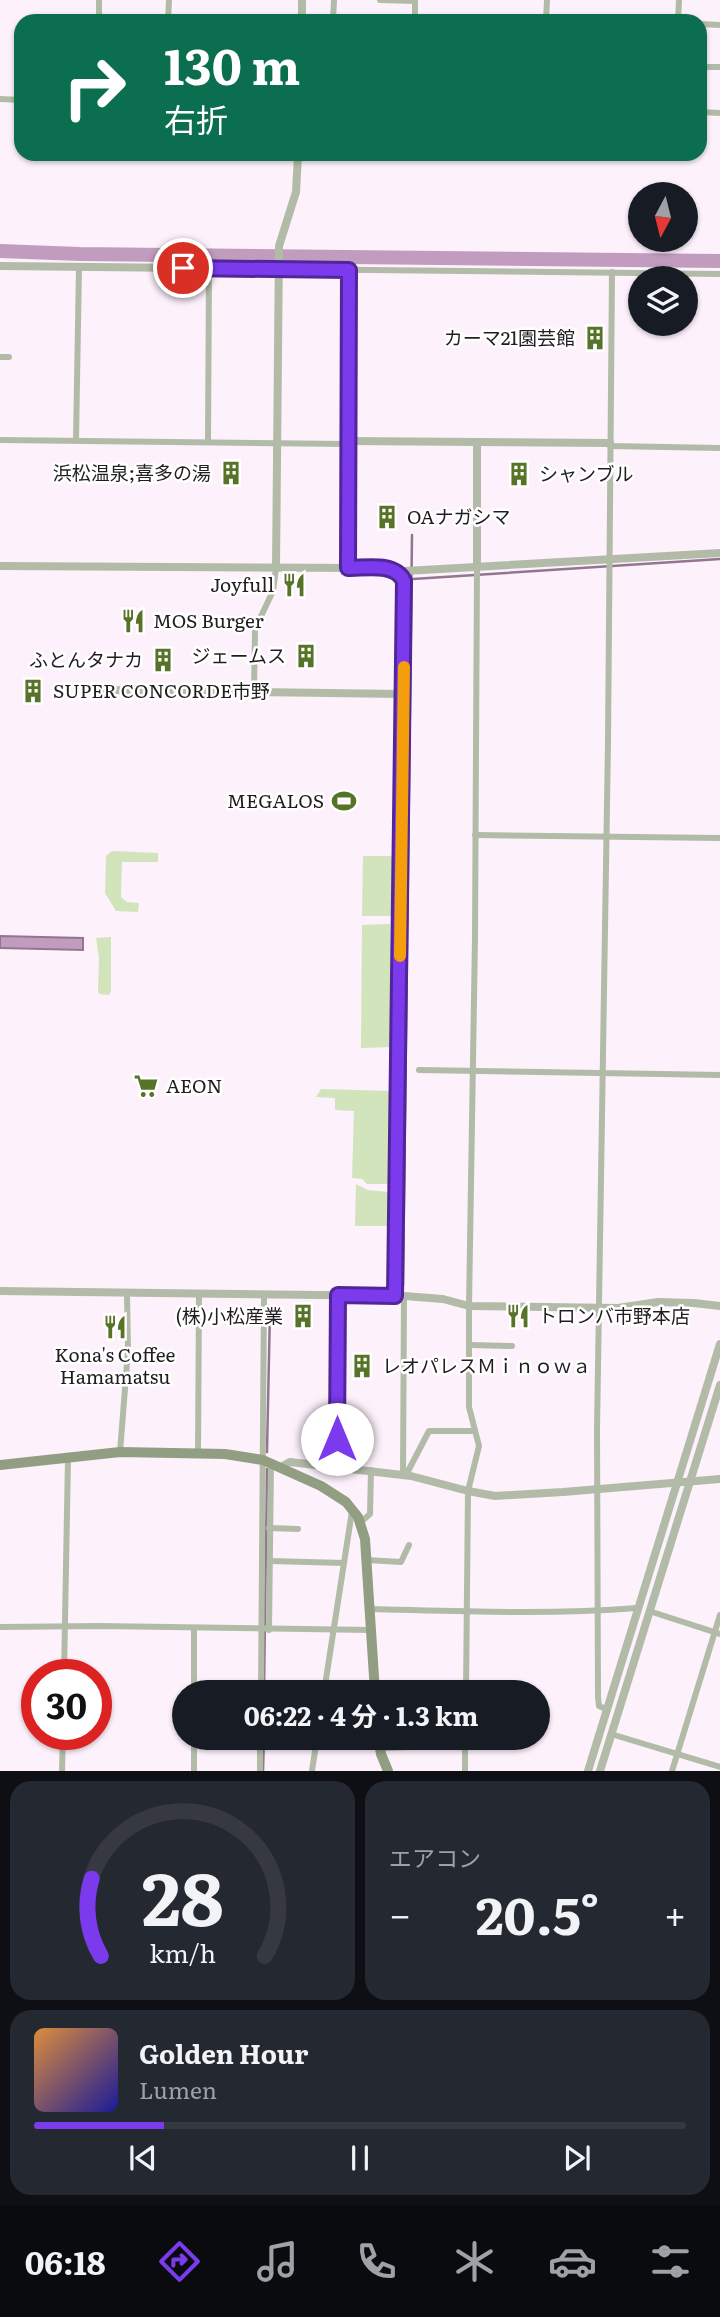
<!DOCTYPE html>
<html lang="ja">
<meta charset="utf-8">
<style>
:root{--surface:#171b24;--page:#242831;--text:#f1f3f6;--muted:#9ea1a6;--line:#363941;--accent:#7c3aed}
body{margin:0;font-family:Literata,"Noto Sans JP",serif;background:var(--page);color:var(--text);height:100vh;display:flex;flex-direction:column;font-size:26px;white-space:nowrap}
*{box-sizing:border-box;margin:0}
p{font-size:23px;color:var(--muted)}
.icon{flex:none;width:38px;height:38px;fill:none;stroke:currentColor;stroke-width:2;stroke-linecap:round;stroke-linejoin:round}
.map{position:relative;height:1771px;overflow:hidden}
.details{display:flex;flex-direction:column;gap:10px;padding:10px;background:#0d0f14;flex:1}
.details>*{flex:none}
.top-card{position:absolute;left:14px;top:14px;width:693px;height:147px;border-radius:21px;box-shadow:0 2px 5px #0004;background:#0b6e4f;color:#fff;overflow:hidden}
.needle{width:46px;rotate:187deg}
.buttons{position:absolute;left:628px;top:182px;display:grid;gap:14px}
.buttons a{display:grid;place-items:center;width:70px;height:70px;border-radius:50%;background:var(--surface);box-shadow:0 2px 5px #0004;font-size:35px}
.speed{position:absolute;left:21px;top:1659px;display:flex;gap:14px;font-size:35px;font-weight:700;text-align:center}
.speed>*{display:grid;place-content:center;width:91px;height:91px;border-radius:50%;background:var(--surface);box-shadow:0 2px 5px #0004;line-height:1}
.speed .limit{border:10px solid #d22;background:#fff;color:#111}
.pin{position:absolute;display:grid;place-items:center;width:60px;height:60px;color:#fff;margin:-30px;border:4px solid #fff;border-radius:50%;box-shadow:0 2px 7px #0007}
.me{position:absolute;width:77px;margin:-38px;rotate:0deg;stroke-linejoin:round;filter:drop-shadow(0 0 5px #0008)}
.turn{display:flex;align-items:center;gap:24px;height:147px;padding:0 35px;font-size:32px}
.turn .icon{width:91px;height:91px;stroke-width:2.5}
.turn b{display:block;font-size:49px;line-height:60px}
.big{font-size:52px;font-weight:700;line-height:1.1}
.details .tile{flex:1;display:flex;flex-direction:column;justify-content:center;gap:10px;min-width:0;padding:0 24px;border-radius:21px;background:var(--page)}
.details .dial{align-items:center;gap:0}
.dial svg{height:182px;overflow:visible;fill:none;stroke:var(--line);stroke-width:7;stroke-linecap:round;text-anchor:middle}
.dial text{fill:var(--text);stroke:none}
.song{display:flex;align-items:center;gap:21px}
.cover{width:84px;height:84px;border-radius:10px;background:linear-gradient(135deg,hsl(30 70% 55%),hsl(240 70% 35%))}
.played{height:7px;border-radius:4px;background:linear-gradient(90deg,var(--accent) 20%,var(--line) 20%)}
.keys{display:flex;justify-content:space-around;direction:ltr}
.heat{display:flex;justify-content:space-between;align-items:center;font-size:38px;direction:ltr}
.details .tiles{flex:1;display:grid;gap:10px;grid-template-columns:1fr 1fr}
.tile:last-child{grid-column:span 2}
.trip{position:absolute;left:172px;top:1680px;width:378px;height:70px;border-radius:35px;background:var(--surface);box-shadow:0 2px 5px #0004;font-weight:700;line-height:70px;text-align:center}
.tabs{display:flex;height:112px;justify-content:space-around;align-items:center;background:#090b0e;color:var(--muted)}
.tabs .icon{width:49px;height:49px}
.tabs .active{color:var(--accent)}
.tabs b{font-size:32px;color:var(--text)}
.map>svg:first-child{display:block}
</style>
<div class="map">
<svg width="720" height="1771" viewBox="0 0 720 1771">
<rect width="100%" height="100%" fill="#fdf1fc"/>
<g fill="#d2e4bb">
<path d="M112,851l46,2v9h-36l-1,35 6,5 12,1 -1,9 -22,-1 -11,-18 1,-37z"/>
<path d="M363,856h28l4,3 -1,57h-32z"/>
<path d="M390,924l1,123 -30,1 1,-123z"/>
<path d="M111,937v54l-2,4 -9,-1 -2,-2 1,-35 -3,-19z"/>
<path d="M321,1089l69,2v93h-23l-5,-5 -10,-1 2,-67 -19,-1v-12l-19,-1z"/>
<path d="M356,1184l12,6 21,2v34h-34z"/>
</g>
<path fill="#c29cbe" stroke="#92768f" stroke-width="2" d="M0,936l83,2v12l-83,-2z"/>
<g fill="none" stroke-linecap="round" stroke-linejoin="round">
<g stroke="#92768f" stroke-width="2.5">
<path d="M413,579l307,-20"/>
<path d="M403,1286l9,-751"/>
<path d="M267,1452l3,-142"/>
<path d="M264,1692l3,-223"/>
<path d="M263,1771l1,-33"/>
</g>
<path stroke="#c29cbe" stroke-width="14" d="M0,251l80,3 640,7"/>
<g stroke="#b2bba7" stroke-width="6">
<path d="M380,0l35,1"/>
<path d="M99,21v-21"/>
<path d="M168,21l1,-21"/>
<path d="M333,21l1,-21"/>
<path d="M415,21v-21"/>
<path d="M546,21l1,-21"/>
<path d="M678,21l1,-21"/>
<path d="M700,24l20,1"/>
<path d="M700,67h20"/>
<path d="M0,99l21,1"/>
<path d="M700,112l20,1"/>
<path d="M278,269l442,5"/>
<path d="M0,357h9"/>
<path d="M0,440l345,4 3,-3"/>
<path d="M76,440l3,-173"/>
<path d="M208,442l1,-174"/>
<path d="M610,446l110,2"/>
<path d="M347,568l2,-298"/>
<path d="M254,692l1,-63 18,-38 3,-23"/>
<path d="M475,835l245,3"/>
<path d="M419,1070l301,5"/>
<path d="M470,1345l42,1"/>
<path d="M120,1452l8,-101 -1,-57"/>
<path d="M198,1454l1,-160"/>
<path d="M336,1467l2,-172"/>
<path d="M403,1474l1,-178"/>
<path d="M406,1475l23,-44h46"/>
<path d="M361,1522l9,-8 1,-44"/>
<path d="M269,1528l29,1"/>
<path d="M367,1560l34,2 8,-17"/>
<path d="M270,1561l74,2"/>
<path d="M370,1609c89,2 179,6 267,-1"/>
<path d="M649,1611l71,23"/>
<path d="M0,1627l99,-1 272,4"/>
<path d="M269,1630l2,-167"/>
<path d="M64,1675l4,-217"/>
<path d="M194,1692v-63"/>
<path d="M261,1692l3,-398"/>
<path d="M324,1692l28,-181"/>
<path d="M466,1692l2,-201 11,-45 -10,-39v-101l6,-368 2,-372"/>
<path d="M606,1709l-7,-3 -1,-9 -1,-268 11,-687 4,-470"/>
<path d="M611,1734l109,33"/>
<path d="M380,1748l61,-2"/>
<path d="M62,1771l1,-37"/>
<path d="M194,1771v-33"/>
<path d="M260,1771v-33"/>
<path d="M312,1771l5,-33"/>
<path d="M465,1771v-33"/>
<path d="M672,1771l48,-156"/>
</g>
<g stroke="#b2bba7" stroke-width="8">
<path d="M302,21v-21"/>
<path d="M0,266l278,3"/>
<path d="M348,441l262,2"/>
<path d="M477,442v124"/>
<path d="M0,566l367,2 38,3 315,-18"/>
<path d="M276,568l3,-322 17,-54 2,-38"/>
<path d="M105,690l298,4"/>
<path d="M0,1291l404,5 39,3 26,7 149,2 40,-6 36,1 26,3"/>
<path d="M395,1296l10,-725"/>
<path d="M281,1467l9,-5 121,14 57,15 27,5 68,-4 157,-13"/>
<path d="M588,1771l132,-427"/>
<path d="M600,1771l120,-386"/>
</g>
<g stroke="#919e81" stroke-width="10">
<path d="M0,1465l120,-13 105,2 38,6 58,26 25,16 12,15 7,22 10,153"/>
<path d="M378,1738l3,16 7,17"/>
</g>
</g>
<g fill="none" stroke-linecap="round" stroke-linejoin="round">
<g stroke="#51269a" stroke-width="18">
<path id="route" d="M183,268l166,2 -1,298c18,0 47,-6 56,13l-9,715 -57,-1 -1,144"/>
</g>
<use href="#route" stroke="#7c3aed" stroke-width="12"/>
<path stroke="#f59e0b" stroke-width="12" d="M400,956l4,-289"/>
</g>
<defs>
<g id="building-bare" transform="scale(1.89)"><path d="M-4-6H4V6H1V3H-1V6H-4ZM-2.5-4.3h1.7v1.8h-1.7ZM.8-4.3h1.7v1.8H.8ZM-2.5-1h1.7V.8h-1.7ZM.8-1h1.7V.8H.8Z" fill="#577328" stroke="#fff" stroke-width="2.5" paint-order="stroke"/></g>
<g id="restaurant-bare" transform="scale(1.89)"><path d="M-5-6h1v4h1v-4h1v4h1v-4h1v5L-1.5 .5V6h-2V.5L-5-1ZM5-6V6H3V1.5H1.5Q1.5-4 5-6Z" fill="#577328" stroke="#fff" stroke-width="2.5" paint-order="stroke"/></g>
<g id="stadium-bare" transform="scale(1.89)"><path d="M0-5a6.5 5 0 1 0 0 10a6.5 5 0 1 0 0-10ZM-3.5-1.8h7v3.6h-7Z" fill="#577328" stroke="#fff" stroke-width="2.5" paint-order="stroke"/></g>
<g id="supermarket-bare" transform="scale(1.89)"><path d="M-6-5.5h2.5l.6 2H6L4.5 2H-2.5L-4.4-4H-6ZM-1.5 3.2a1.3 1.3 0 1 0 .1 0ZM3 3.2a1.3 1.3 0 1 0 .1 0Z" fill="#577328" stroke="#fff" stroke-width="2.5" paint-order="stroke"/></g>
</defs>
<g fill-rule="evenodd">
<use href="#building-bare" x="595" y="338"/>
<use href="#building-bare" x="231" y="473"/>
<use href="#building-bare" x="519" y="474"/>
<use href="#building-bare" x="387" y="517"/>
<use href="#restaurant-bare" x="294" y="585"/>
<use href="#restaurant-bare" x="133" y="621"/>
<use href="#building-bare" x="306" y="656"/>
<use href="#building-bare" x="163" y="660"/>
<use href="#building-bare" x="33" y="691"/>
<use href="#stadium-bare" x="344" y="801"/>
<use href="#supermarket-bare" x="146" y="1086"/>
<use href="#building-bare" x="303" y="1316"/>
<use href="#restaurant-bare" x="518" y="1316"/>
<use href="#restaurant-bare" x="115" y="1327"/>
<use href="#building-bare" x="362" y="1366"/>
</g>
<g text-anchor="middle" stroke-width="5" stroke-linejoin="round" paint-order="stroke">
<g font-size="19" fill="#211d20" stroke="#fff" text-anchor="end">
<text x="575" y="345">カーマ21園芸館</text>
<text x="211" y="480">浜松温泉;喜多の湯</text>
<text x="539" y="481" text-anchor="start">シャンブル</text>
<text x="407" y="524" text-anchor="start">OAナガシマ</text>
<text x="274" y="592">Joyfull</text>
<text x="153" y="628" text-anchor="start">MOS Burger</text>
<text x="286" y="663">ジェームス</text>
<text x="143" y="667">ふとんタナカ</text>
<text x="53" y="698" text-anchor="start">SUPER CONCORDE市野</text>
<text x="324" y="808">MEGALOS</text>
<text x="166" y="1093" text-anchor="start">AEON</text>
<text x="283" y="1323">(株)小松産業</text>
<text x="538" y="1323" text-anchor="start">トロンバ市野本店</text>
<text x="115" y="1362" text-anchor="middle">Kona's Coffee<tspan x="115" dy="22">Hamamatsu</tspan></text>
<text x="382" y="1373" text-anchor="start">レオパレスＭｉｎｏｗａ</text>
</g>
</g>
</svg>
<div class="buttons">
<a><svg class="needle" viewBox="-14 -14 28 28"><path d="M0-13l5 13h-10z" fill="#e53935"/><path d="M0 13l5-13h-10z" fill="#9ea1a6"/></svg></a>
<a><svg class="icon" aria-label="layers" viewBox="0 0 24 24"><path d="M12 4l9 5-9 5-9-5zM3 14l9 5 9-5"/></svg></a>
</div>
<div class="speed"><div class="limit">30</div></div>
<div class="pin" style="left:183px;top:268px;background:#d93025"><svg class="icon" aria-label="arrive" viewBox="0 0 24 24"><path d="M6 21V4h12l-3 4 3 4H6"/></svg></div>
<svg class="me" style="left:337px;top:1439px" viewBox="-20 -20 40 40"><circle r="19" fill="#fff"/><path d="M0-13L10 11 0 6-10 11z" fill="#7c3aed"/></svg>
<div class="trip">06:22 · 4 分 · 1.3 km</div>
<div class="top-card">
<div class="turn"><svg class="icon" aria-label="right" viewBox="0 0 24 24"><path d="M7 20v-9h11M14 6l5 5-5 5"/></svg><div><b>130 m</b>右折</div></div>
</div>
</div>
<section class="details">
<div class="tiles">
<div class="tile dial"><svg viewBox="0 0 100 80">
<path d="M14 69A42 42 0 1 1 86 69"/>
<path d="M14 69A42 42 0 0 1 10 35" stroke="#7c3aed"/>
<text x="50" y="56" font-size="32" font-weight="700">28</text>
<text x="50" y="72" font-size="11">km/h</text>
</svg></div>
<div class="tile"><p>エアコン</p>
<div class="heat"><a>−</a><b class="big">20.5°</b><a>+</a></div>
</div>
<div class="tile">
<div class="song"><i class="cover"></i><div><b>Golden Hour</b><p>Lumen</p></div></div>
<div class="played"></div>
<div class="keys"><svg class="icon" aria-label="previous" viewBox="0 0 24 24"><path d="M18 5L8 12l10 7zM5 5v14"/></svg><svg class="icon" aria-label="pause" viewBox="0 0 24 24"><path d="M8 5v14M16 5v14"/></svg><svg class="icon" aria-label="next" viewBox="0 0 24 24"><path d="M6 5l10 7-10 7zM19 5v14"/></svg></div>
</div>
</div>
</section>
<nav class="tabs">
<b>06:18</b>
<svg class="icon active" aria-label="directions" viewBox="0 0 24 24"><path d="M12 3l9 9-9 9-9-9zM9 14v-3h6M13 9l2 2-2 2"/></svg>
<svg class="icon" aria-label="music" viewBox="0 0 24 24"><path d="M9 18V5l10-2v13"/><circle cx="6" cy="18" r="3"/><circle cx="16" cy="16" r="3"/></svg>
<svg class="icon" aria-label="phone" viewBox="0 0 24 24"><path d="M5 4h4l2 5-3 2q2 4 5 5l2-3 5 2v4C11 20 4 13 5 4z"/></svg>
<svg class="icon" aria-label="climate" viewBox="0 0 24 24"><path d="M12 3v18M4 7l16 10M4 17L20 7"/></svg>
<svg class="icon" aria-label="car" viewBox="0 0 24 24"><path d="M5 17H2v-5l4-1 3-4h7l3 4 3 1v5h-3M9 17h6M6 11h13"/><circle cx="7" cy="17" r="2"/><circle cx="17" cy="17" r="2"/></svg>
<svg class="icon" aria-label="filters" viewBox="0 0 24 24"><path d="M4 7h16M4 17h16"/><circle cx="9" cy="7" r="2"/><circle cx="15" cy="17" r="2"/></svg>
</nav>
